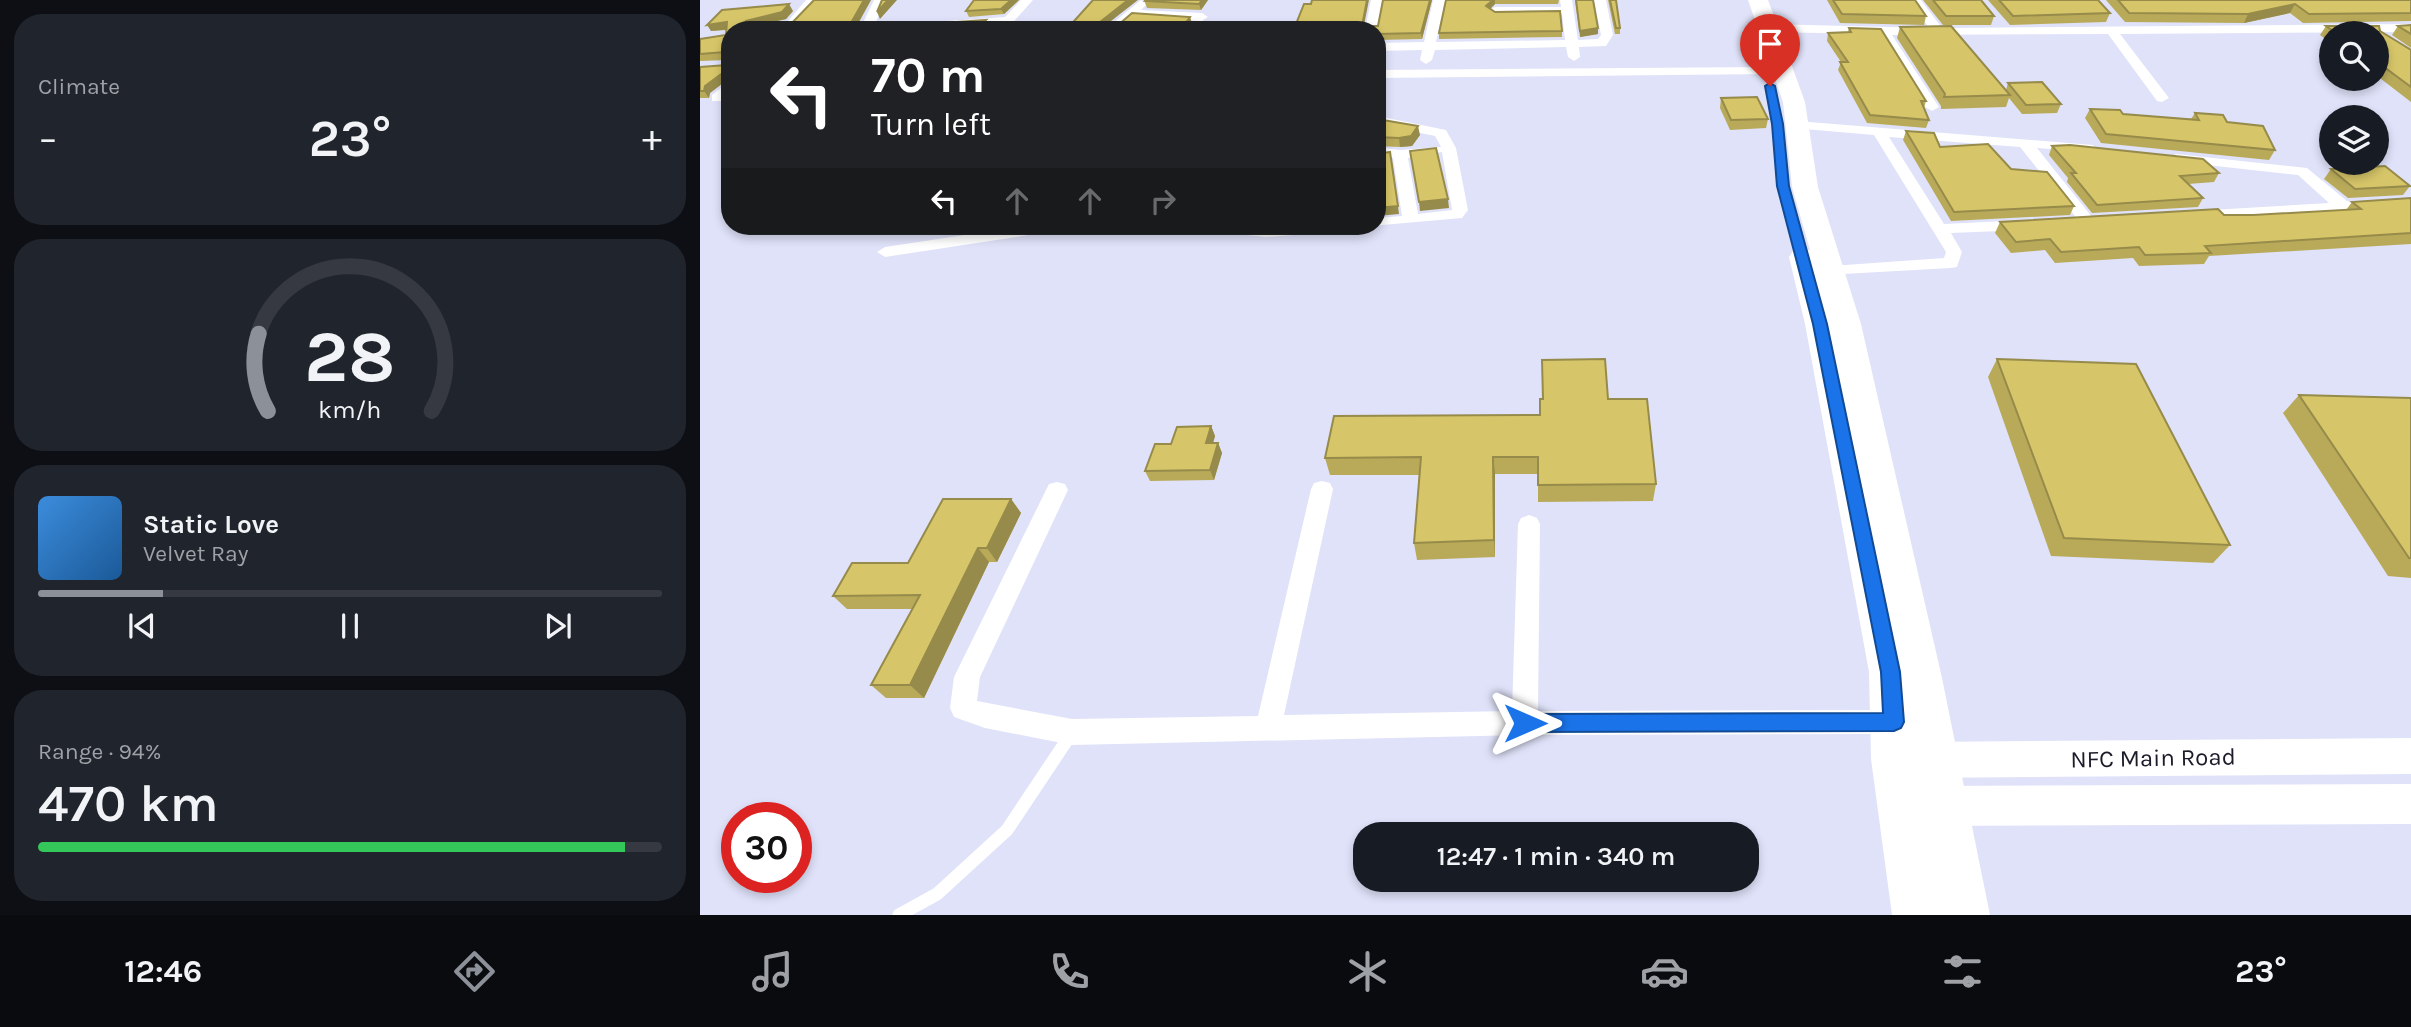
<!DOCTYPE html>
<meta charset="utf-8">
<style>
:root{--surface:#171b24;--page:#20242c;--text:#f1f3f6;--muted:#9ea1a6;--line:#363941;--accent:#8c9099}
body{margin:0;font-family:Karla,sans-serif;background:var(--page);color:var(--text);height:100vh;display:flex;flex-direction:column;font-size:26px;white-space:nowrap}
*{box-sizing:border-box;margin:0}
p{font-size:23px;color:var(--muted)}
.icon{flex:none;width:38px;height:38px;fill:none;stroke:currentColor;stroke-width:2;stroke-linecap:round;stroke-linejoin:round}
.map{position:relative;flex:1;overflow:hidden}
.drawer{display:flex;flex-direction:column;gap:14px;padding:14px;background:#0d0f14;width:700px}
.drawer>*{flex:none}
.banner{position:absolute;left:21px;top:21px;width:665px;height:214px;border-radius:28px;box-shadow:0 4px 10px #0003;background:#202124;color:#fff;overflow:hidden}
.controls{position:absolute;left:1619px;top:21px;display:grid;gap:14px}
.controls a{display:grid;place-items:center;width:70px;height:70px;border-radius:50%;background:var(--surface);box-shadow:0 4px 10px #0003;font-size:35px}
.speed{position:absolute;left:21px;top:802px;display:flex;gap:14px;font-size:35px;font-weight:700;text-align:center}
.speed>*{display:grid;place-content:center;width:91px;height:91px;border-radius:50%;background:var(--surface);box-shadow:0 4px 10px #0003;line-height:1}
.speed .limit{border:10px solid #d22;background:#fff;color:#111}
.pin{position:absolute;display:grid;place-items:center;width:60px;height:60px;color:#fff;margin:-72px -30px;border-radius:50% 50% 50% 0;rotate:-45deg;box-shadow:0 0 7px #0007}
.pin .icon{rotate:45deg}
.me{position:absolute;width:77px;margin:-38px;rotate:90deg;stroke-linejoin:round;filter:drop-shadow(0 0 5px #0008)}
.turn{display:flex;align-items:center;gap:24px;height:147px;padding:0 35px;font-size:32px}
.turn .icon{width:91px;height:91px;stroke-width:2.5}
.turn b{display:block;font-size:49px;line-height:60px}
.lanes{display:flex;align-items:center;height:66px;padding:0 35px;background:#0003;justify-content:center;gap:35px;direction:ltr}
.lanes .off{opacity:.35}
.big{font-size:52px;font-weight:600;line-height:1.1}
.drawer .tile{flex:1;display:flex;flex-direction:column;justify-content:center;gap:10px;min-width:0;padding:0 24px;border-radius:28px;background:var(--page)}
.drawer .dial{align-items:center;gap:0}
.dial svg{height:182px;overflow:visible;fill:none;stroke:var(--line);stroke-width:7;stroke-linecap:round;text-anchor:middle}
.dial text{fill:var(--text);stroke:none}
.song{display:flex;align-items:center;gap:21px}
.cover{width:84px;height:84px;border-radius:10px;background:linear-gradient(135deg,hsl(210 70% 55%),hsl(210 70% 35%))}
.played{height:7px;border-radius:4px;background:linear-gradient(90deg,var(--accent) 20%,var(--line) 20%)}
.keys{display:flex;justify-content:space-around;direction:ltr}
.heat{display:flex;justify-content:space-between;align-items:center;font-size:38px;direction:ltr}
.charge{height:10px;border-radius:5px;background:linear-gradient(90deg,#34c759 94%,var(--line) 0)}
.trip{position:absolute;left:653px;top:822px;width:406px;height:70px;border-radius:28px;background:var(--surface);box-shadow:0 4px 10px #0003;font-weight:600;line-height:70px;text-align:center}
.dock{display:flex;height:112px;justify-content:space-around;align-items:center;background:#090b0e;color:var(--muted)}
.dock .icon{width:49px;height:49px}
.dock .active{color:var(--accent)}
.dock b{font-size:32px;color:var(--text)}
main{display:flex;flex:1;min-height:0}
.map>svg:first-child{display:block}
</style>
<main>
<section class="drawer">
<div class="tile"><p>Climate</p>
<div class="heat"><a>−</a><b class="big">23°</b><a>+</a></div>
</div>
<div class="tile dial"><svg viewBox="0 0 100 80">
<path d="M14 69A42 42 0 1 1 86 69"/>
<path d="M14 69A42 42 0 0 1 10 35" stroke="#8c9099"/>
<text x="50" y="56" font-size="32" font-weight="700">28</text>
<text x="50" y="72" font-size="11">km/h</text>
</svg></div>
<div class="tile">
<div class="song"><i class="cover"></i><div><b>Static Love</b><p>Velvet Ray</p></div></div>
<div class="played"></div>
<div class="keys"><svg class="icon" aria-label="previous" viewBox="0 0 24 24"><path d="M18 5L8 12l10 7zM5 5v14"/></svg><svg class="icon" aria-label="pause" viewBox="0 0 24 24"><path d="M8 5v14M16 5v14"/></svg><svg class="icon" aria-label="next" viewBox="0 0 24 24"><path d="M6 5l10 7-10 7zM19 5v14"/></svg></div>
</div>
<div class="tile"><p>Range · 94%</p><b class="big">470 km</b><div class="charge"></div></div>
</section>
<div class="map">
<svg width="1711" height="915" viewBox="0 0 1711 915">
<rect width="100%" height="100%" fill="#dfe2f9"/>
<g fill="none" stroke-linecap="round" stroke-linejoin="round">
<path stroke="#fff" stroke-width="13" d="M199,915l38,-21 70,-64 64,-96"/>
<g fill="#fff" fill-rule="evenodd">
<path d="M106,0h12l-25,30h-13z"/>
<path d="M174,0h12l-12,26 131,-9 16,-17h12l-27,30h-12l4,-6 -78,6h-63l4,-3z"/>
<path d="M441,0l6,4 -6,6 61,3 6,4 -6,4 -69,-4 -15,13h-14z"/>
<path d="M671,0h12l-6,30h-12z"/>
<path d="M733,0h12l-9,42 129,-2 -3,-26 -67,1 -6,-4 6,-4h66l-1,-7h12l6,40 20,-1 3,-4 -7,-35h12l7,35 -7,11 -27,1 1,10 -6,4 -6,-4 -2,-10 -131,3 -3,10 -6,4 -6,-4 2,-10 -45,1v-8l47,-1z"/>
<path d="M1209,0h12l21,28 469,-4v8l-291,2 49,64 -7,4 -5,-1 -49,-67 -216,1 47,72 -7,4 -7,-4 -45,-73 -110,-2 -6,-4 6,-4 159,4z"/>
<path d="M1066,67l7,4 -2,3 -394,4v-8z"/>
<path d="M30,81v12l-8,8h-10v-6z"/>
<path d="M677,116l69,14 10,18 12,62 -6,8 -91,8h6v-8l25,-2 -9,-58 -16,-3v-8l23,3 41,-3 -6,-11 -58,-12zM742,152l10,58 -34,4 -10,-56z"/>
<path d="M1097,121l296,24 2,3 -7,4 -51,-4 59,74 -8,5 -6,-2 -62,-78 -131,-10 55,87 81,-4 8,5 -8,5 -74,3 11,19 -5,15 -6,1 -126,7 -3,-4 3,-4 6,-1 113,-8 2,-6 -72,-117 -82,-7v-6z"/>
<path d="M1476,154l131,14 40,33 9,2 2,3 -8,5 -162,8 -2,-3 2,-3 6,-2 135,-8 -31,-28 -127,-14 -2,-3z"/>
<path d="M325,226h38l-8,5 -170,26 -8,-5 8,-5z"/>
<path d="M500,226h158l-8,5 -84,6 -58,-6z"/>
<path d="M622,481l8,2 3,6 -49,226 228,-4 6,-187 3,-6 8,-3 8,3 3,6 -2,187 356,-1 9,3 4,9 -4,9 -9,3 -369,1 -453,10 -87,-17 -31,-11 -4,-9 4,-31 92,-187 3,-6 8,-2 8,2 3,6 -88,187 -3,24 95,18 186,-3 53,-227 3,-6z"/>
</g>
<g fill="#fff" fill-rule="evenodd">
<path d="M1711,738v36l-492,4 -14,-5 -5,-13 5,-13 14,-5z"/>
<path d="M1711,784v40l-483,2 -14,-6 -6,-14 6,-14 14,-6z"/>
</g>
<path fill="#fff" fill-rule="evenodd" d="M1048,0h20l37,102 13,85 43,137 81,354 48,237h-98l-21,-156 -2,-87 -64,-348 -16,-67 4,-6 17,-1 -18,-63 -9,-85z"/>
</g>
<g fill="#b9aa5a">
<path d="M114,0h57l-14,26 -127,4v66l-5,-7 2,-9 -17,13 -1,5h-9v-31l27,-2 1,-5 -28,1v-22l26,-4v-5l-15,1 82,-20 -7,8 -29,7h32z"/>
<path d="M319,0l-15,14 -35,3 -3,-6z"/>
<path d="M444,0h64l-7,10 -54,-2z"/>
<path d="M732,0l-10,39 -45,1v-10h-83l70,-4h14z"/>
<path d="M746,0h113l-1,4h-63l-5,5 5,3 67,19v6l-123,2v-6z"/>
<path d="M875,0h18l5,34 -18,3z"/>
<path d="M908,0h8l4,28v6h-5z"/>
<path d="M1127,0h88l11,16 -2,9 -84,-2z"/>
<path d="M1223,0h58l13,16 -3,9h-48z"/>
<path d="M1288,0h110l12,13 -4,9 -96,3z"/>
<path d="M1406,0h305v21l-108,2 -13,-10 -46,10 -119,-1z"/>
<path d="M1711,25v23l-19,-13 6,-9z"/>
<path d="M1626,26l54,5 31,19v52l-35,-27v-42h-45v10l-11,-8z"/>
<path d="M1200,27l106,63 2,-7 53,21 -4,9 -35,1 -13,-16 -3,9 -65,2v-3l-44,-68z"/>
<path d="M1149,28l77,73 -2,7 5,12 -3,8 -59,-5 -29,-53 3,-8 -14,-21 1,-8 20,-1z"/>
<path d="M1021,98l47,21 -2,9 -36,2 -10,-22z"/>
<path d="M1390,109l33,5 68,5 4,-6 32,9 48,28 -6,10 -168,-17 -16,-25z"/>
<path d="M677,119l43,16 -8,11 -12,1 -23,-1z"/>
<path d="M1206,131l34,16 71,22 63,37 -4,9 -119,6 -48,-81z"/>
<path d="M1352,146l167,27 -5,9 -26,2 15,14 -5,9 -106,6 -25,-31 1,-4 -19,-23z"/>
<path d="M1631,169l79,17 -7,9 -55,3 -24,-19z"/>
<path d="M1711,198v46l-202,12 -5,8 -65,2 -6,-8 -78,5 -10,-13 -34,3 -16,-20 5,-11 253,-7 93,-5 6,-8z"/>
<path d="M1297,359l233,186 -17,18 -162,-7 -63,-179z"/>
<path d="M1599,395l112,3v180l-23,-2 -105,-163z"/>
<path d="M908,399l48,85 -3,17 -115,1v-28h-43v83l-78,3 -3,-17 5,-68h-89l-5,-17 215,-43z"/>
<path d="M511,426l4,10 -2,7h5l4,10 -8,27 -64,1 -5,-10 26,-27z"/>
<path d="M311,499l10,14 -24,49h-8l-65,136h-38l-15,-13 41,-76h-65l-14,-13 75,-33z"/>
</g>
<g fill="#968b4a">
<path d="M164,0h7l-17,30 -3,-7z"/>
<path d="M188,0h9l-17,19 -3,-7z"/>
<path d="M311,0h8l-15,14 -3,-5z"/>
<path d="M428,0h10l-36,28 -2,-6z"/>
<path d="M502,0h6l-7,10 -2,-6z"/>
<path d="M667,0h2l-6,30 -1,-4z"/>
<path d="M730,0h2l-10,39 -1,-6z"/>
<path d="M793,0h2v4l-8,8 -1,-6z"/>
<path d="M89,4l4,7 -7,8 -36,8 -1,3 -5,-6 2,-3z"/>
<path d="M1595,4l-5,9 -46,10 4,-9z"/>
<path d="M490,17l2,6 -5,7 -3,-5z"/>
<path d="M286,20l4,7 -3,3h-11z"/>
<path d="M27,22l5,7 -21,2 -4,-6z"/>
<path d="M898,28v6l-18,3v-6z"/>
<path d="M24,72l4,7 -18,14 -1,5 -5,-7 1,-5z"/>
<path d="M718,126l2,9 -8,11 -12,1 -1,-9z"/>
<path d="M748,199l1,9 -29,3 -1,-9z"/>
<path d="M698,206l1,8 -22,2v-8z"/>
<path d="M511,426l4,10 -5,17 -4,-10z"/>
<path d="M518,443l4,10 -8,27 -4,-10z"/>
<path d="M793,457l2,17v83l-1,-17z"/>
<path d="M311,499l10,14 -24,49 -10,-14z"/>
<path d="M278,548l11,14 -65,136 -14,-13z"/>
</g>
<g fill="#d7c669" stroke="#968b4a" stroke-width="2">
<path d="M114,0h50l-13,23 2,3h11l-4,4h-130v59h-5l3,-15 -4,-2 -19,14 -1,5h-4v-24l27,-2 1,-10 -3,-3 -25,2v-15l26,-4 1,-13 -20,3 15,-15 67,-6 -7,8 -36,9 -2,3 3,2h42z"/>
<path d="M182,0h6l-11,12z"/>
<path d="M274,0h37l-10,9 -35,2z"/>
<path d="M393,0h35l-28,22 2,4h15l15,-13 58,4 -6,8 18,1 -3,4h-133z"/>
<path d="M446,0h56l-3,4 -54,-3z"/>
<path d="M612,0h55l-5,26h16l5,-26h47l-9,33 -44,1v-4l-83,-1 10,-25h7z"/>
<path d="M746,0h47l-7,6 9,6 65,-1 2,20 -123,2z"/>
<path d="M876,0h17l5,28 -18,3z"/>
<path d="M910,0h6l4,28h-4z"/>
<path d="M1133,0h82l11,16 -84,-2z"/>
<path d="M1233,0h48l13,16h-48z"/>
<path d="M1299,0h99l12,13 -97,3z"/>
<path d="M1418,0h293v13l-102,1 -14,-10 -47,10 -119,-1z"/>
<path d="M286,20l-10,10h-25l6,-8z"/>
<path d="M1711,25v9l-13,-8z"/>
<path d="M1251,26l59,69 -66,2 1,-3 -45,-67z"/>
<path d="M1626,26h53l1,5 31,19v37l-35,-26v-28h-40z"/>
<path d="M1149,28l32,1 45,72h-5l8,19 -59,-5 -30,-53h8l-20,-29 23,-1z"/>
<path d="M1342,82l19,22 -35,1 -18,-22z"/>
<path d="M1057,97l11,22 -37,1 -10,-22z"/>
<path d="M1390,109l30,1 3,4 76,6 -4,-7 28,2 4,7 36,4 12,24 -169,-16z"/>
<path d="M677,119l41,7 -7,10 -12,2 -22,-1z"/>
<path d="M1206,131l28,2 6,14 48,-3 23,25 36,3 27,34 -120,6z"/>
<path d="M1370,145l133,14 16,14 -39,3 23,22 -106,7 -26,-32h5l-24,-27z"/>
<path d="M736,148l12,51 -29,3 -9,-51z"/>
<path d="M690,152l8,54 -21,2v-54z"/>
<path d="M1685,166l25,20 -55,3 -24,-20z"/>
<path d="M1711,198v35l-206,13 6,7 -28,1 -38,1 -6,-8 -78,5 -11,-13 -34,3 -16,-20 218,-13 6,6h29l108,-6 -9,-7z"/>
<path d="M905,359l3,40h39l9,85 -118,1v-28h-45l1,83 -80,3 7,-86 -96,1 9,-42 206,-1v-16h3l-1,-39z"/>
<path d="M1297,359l139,5 94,181 -166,-7z"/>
<path d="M1599,395l112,3v160h-2z"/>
<path d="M511,426l-5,17h12l-8,27 -65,1 10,-27h16l6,-17z"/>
<path d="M243,499h68l-24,49h-9l-68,137h-39l49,-90 -87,1 19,-33h56z"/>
</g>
<path fill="#1a73e8" stroke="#114b97" stroke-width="2" d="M1070,83l5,3 8,38 6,62 38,138 73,348 4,50 -3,6 -7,3 -369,1 -7,-2 -3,-7 3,-7 7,-2 358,-1 -2,-41 -68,-348 -36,-138 -5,-62 -7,-38z"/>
<g text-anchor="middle" stroke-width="6" stroke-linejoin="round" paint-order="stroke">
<g font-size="24" fill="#1b1c2a" stroke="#fff">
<text transform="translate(1453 758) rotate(-1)" y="8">NFC Main Road</text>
</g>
</g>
</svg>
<div class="controls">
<a><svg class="icon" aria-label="search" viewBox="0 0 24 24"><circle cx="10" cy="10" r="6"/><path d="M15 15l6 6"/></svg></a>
<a><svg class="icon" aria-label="layers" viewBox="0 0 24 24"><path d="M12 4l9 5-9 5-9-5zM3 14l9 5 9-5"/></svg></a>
</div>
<div class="speed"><div class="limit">30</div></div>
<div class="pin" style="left:1070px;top:86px;background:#d93025"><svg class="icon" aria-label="arrive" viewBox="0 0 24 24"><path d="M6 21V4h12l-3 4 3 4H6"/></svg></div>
<svg class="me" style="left:825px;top:723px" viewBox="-20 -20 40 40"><path d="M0-17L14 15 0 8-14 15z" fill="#1a73e8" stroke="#fff" stroke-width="4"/></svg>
<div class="trip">12:47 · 1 min · 340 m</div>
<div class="banner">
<div class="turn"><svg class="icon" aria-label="left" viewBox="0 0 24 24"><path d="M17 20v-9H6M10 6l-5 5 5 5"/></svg><div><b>70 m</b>Turn left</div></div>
<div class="lanes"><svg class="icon" aria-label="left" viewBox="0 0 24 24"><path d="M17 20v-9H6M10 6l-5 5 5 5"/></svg><svg class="icon off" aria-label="ahead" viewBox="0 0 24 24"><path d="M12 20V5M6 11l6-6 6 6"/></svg><svg class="icon off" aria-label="ahead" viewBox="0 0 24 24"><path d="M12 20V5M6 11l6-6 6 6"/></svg><svg class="icon off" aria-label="right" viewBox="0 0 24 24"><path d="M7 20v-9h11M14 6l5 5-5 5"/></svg></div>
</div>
</div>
</main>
<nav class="dock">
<b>12:46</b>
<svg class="icon active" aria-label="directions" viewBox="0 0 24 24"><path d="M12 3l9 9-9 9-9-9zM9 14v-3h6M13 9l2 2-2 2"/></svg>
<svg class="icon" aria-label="music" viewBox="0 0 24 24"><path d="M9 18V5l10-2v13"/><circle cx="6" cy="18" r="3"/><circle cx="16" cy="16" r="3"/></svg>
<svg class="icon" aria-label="phone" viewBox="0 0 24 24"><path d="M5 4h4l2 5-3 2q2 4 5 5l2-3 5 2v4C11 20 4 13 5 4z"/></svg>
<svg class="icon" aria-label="climate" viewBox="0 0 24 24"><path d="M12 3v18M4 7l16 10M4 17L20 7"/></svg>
<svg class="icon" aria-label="car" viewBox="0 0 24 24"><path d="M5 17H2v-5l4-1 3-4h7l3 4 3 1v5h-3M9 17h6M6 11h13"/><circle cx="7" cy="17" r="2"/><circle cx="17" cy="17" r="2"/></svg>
<svg class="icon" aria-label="filters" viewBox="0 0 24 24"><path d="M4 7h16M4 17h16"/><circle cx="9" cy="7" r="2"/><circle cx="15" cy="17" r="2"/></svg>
<b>23°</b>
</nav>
